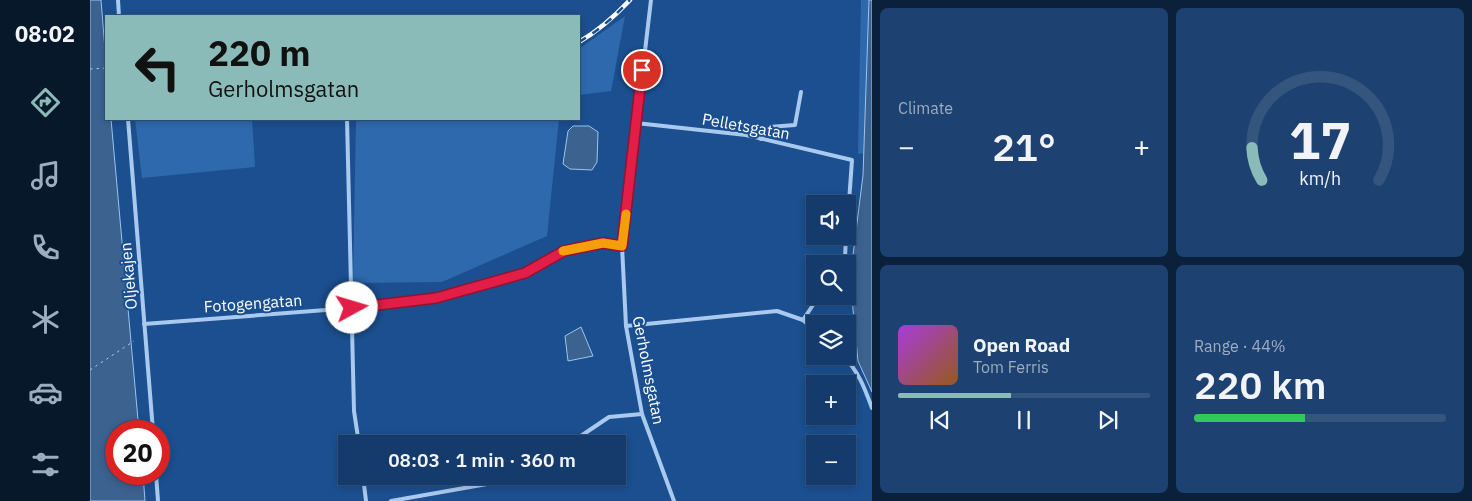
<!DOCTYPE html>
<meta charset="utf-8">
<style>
:root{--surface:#143b6b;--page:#1d4271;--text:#f1f3f6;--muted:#9dadc1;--line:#33557e;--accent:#8bbbb9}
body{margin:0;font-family:"IBM Plex Sans",sans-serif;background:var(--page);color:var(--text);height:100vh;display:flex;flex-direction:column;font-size:19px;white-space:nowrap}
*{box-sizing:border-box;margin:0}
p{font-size:16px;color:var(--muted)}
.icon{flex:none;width:28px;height:28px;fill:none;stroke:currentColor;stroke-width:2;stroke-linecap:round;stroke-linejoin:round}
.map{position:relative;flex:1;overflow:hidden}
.side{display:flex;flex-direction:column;gap:8px;padding:8px;background:#0b203b;width:600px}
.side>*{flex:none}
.banner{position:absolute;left:15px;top:15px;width:475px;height:105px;border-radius:0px;box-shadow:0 2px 8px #0003,0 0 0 1px var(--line);background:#8bbbb9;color:#111;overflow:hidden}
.fabs{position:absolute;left:716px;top:195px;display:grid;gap:10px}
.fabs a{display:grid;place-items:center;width:50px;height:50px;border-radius:0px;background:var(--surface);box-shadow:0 2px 8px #0003,0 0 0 1px var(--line);font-size:25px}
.speed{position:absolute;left:15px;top:420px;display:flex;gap:10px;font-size:25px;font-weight:700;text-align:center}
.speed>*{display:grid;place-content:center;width:65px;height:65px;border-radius:50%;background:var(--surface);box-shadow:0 2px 8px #0003,0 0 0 1px var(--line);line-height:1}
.speed .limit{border:8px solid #d22;background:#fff;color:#111}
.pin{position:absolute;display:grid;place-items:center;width:42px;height:42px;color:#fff;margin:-21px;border:2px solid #fff;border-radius:50%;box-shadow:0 1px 5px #0007}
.me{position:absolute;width:55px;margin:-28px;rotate:84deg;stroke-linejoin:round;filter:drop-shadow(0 0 4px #0008)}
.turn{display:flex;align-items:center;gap:18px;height:105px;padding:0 20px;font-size:22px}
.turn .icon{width:65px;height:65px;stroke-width:2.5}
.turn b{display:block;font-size:35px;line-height:42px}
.big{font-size:38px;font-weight:600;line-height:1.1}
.side .tile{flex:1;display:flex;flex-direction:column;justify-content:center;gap:8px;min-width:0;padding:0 18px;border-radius:8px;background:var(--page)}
.side .dial{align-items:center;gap:0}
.dial svg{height:130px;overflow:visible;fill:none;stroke:var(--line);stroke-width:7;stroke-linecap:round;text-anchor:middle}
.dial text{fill:var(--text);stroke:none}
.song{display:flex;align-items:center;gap:15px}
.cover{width:60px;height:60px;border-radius:8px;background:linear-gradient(135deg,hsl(280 70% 55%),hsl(30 70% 35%))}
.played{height:5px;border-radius:2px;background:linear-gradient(90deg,var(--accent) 45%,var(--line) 45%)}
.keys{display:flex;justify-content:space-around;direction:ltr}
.heat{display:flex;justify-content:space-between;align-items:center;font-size:28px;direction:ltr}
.charge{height:8px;border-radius:4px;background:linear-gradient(90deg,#34c759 44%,var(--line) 0)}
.side .tiles{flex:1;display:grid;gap:8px;grid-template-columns:repeat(2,1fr)}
.trip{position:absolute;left:248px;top:435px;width:288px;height:50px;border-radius:0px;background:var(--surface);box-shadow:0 2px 8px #0003,0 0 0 1px var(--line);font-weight:600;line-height:50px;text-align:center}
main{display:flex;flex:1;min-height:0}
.tabs{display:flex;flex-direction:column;width:90px;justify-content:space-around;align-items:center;background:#08182b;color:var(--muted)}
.tabs .icon{width:35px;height:35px}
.tabs .active{color:var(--accent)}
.tabs b{font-size:22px;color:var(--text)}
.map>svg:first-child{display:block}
</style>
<main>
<nav class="tabs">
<b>08:02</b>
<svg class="icon active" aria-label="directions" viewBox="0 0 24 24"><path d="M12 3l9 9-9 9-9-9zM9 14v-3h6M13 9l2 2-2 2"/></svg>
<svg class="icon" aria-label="music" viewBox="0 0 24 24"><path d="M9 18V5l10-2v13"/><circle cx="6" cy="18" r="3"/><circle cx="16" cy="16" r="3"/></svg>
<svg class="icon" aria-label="phone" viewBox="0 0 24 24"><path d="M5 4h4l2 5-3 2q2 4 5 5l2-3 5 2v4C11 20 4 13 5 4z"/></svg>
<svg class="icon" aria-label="climate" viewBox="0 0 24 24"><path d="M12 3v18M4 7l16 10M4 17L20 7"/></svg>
<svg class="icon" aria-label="car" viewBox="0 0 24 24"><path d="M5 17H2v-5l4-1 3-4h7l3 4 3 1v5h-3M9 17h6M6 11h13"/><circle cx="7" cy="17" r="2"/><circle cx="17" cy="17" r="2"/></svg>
<svg class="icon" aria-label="filters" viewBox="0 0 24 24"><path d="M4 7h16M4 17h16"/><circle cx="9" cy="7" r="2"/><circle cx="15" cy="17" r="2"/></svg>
</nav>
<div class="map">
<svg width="782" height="501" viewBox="0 0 782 501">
<rect width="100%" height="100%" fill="#1b4f8f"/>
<g fill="#2e69ad">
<path d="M771,0h8l-5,153 -6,1z"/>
<path d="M535,16l-14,75 -32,4v-46z"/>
<path d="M45,119h117l3,48 -113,11z"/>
<path d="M266,119h203l-12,117 -105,46 -89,1z"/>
</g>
<g fill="#3c6290" stroke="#9cc4f0">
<path d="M0,0h11l5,62v57h5l28,312h-23v43h27l2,27h-55z"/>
<path d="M779,0h3v392l-14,-31 -8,-82 13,-104z"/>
<path d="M483,126h16l9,6 -1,30 -5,8 -22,-1 -7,-5 5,-33z"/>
<path d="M491,327l12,29 -25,5 -3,-25z"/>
</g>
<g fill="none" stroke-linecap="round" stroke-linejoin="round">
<g stroke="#a9c9ee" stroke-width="1" stroke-dasharray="2.5 4" stroke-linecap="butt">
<path d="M0,69l16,-1"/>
<path d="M0,370l44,-29"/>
</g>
<g stroke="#a9c9ee" stroke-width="4">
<path d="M28,0l1,16"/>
<path d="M561,0l-29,246 4,80 16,88 32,87"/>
<path d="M38,119l25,312"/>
<path d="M257,119l7,292 5,33"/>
<path d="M546,123l110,12 106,25 -4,56"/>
<path d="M671,139l8,-12 26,-2 6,-33"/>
<path d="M751,264l4,-6 1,-22"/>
<path d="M713,320l16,-24"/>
<path d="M54,324l208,-16 84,-10 89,-25 39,-22 39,-8 19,3"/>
<path d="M536,326l151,-15 26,9 12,11"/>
<path d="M753,356c15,14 22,33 29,52"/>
<path d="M479,444l40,-27 33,-3"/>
<path d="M66,474l2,27"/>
<path d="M273,476l3,25"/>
<path d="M301,501l96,-17 20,-8"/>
</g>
<g stroke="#fff" stroke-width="4.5">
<path id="rail" d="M489,42c19,-11 35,-25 51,-42"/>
</g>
<use href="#rail" stroke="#1b4f8f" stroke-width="2.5" stroke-dasharray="8" stroke-linecap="butt"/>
</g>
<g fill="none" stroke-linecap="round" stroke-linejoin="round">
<g stroke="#92132f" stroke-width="12">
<path id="route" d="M262,308l84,-10 89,-25 39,-22 39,-8 19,3 20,-176"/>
</g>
<use href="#route" stroke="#e11d48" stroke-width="9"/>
<path stroke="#f59e0b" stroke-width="9" d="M473,251l40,-8 19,3 4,-32"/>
</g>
<g text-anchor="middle" stroke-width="4" stroke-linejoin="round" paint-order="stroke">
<g font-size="16" fill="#fff" stroke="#1b4f8f">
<text transform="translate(656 126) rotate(10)" y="6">Pelletsgatan</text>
<text transform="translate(38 276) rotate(-95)" y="6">Oljekajen</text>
<text transform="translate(163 303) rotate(-4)" y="6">Fotogengatan</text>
<text transform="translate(559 370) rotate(79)" y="6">Gerholmsgatan</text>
</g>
</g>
</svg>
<div class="fabs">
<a><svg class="icon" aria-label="sound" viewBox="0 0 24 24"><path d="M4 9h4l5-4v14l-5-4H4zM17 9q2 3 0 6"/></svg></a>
<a><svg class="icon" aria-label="search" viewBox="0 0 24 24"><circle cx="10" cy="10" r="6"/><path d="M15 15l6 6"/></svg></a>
<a><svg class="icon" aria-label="layers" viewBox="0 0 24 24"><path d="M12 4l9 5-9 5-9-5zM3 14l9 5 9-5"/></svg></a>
<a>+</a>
<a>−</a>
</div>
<div class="speed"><div class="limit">20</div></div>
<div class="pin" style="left:552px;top:70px;background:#d93025"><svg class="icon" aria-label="arrive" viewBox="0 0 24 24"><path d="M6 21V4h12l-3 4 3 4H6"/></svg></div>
<svg class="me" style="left:262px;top:308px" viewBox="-20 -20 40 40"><circle r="19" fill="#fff"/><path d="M0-13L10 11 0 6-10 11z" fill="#e11d48"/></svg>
<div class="trip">08:03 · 1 min · 360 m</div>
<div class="banner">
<div class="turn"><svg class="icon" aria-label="left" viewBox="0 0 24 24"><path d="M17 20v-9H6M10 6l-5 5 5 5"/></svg><div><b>220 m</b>Gerholmsgatan</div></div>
</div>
</div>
<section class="side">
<div class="tiles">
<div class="tile"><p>Climate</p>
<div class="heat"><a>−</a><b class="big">21°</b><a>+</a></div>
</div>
<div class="tile dial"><svg viewBox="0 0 100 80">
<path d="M14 69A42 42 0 1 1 86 69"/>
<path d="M14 69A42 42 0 0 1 8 49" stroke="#8bbbb9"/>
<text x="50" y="56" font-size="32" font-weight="700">17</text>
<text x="50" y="72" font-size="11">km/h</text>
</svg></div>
<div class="tile">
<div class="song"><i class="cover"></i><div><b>Open Road</b><p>Tom Ferris</p></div></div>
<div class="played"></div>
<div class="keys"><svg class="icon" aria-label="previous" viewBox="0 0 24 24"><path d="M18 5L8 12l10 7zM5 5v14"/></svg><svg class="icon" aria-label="pause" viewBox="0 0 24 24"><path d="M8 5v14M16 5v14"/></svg><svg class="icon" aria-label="next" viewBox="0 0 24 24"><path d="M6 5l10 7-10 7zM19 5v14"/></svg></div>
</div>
<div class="tile"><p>Range · 44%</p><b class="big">220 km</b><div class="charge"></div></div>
</div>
</section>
</main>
